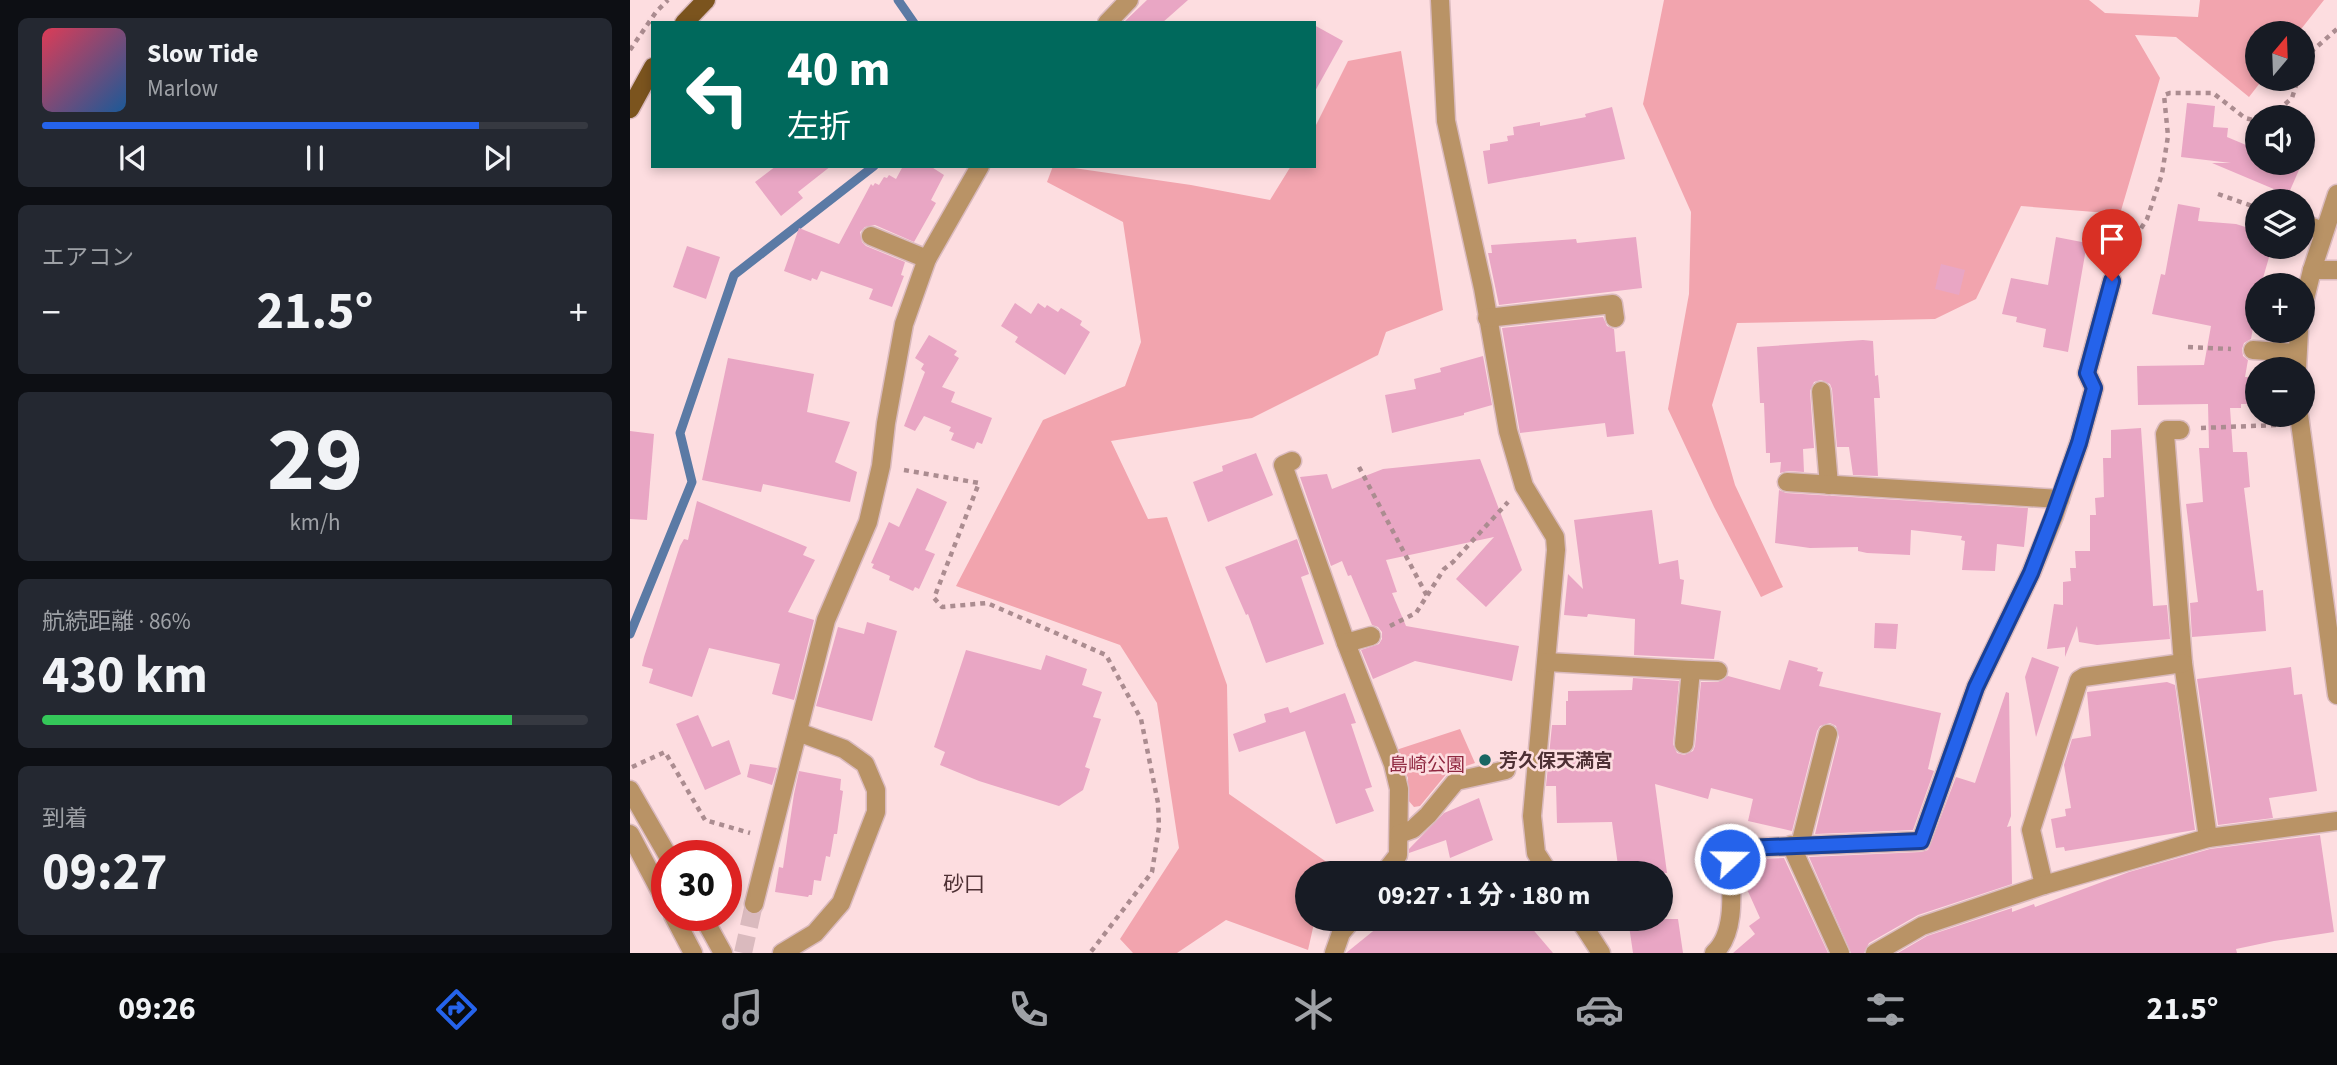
<!DOCTYPE html>
<html lang="ja">
<meta charset="utf-8">
<style>
:root{--surface:#171b24;--page:#242831;--text:#f1f3f6;--muted:#9ea1a6;--line:#363941;--accent:#2563eb}
body{margin:0;font-family:"Source Sans 3","Noto Sans JP",sans-serif;background:var(--page);color:var(--text);height:100vh;display:flex;flex-direction:column;font-size:26px;white-space:nowrap}
*{box-sizing:border-box;margin:0}
p{font-size:23px;color:var(--muted)}
.icon{flex:none;width:38px;height:38px;fill:none;stroke:currentColor;stroke-width:2;stroke-linecap:round;stroke-linejoin:round}
.map{position:relative;flex:1;overflow:hidden}
.sheet{display:flex;flex-direction:column;gap:18px;padding:18px;background:#0d0f14;width:630px}
.sheet>*{flex:none}
.top-card{position:absolute;left:21px;top:21px;width:665px;height:147px;border-radius:0px;box-shadow:0 4px 10px #0003;background:#00695c;color:#fff;overflow:hidden}
.needle{width:46px;rotate:19deg}
.fabs{position:absolute;left:1615px;top:21px;display:grid;gap:14px}
.fabs a{display:grid;place-items:center;width:70px;height:70px;border-radius:50%;background:var(--surface);box-shadow:0 4px 10px #0003;font-size:35px}
.speed{position:absolute;left:21px;top:840px;display:flex;gap:14px;font-size:35px;font-weight:700;text-align:center}
.speed>*{display:grid;place-content:center;width:91px;height:91px;border-radius:50%;background:var(--surface);box-shadow:0 4px 10px #0003;line-height:1}
.speed .limit{border:10px solid #d22;background:#fff;color:#111}
.pin{position:absolute;display:grid;place-items:center;width:60px;height:60px;color:#fff;margin:-72px -30px;border-radius:50% 50% 50% 0;rotate:-45deg;box-shadow:0 0 7px #0007}
.pin .icon{rotate:45deg}
.me{position:absolute;width:77px;margin:-38px;rotate:69deg;stroke-linejoin:round;filter:drop-shadow(0 0 5px #0008)}
.turn{display:flex;align-items:center;gap:24px;height:147px;padding:0 21px;font-size:32px}
.turn .icon{width:91px;height:91px;stroke-width:2.5}
.turn b{display:block;font-size:49px;line-height:60px}
.big{font-size:52px;font-weight:700;line-height:1.1}
.sheet .widget{flex:1;display:flex;flex-direction:column;justify-content:center;gap:10px;min-width:0;padding:0 24px;border-radius:10px;background:var(--page)}
.sheet .dial{align-items:center;gap:0}
.dial b{font-size:91px;line-height:1}
.song{display:flex;align-items:center;gap:21px}
.cover{width:84px;height:84px;border-radius:10px;background:linear-gradient(135deg,hsl(350 70% 55%),hsl(210 70% 35%))}
.played{height:7px;border-radius:4px;background:linear-gradient(90deg,var(--accent) 80%,var(--line) 80%)}
.keys{display:flex;justify-content:space-around;direction:ltr}
.heat{display:flex;justify-content:space-between;align-items:center;font-size:38px;direction:ltr}
.charge{height:10px;border-radius:5px;background:linear-gradient(90deg,#34c759 86%,var(--line) 0)}
.trip{position:absolute;left:665px;top:861px;width:378px;height:70px;border-radius:35px;background:var(--surface);box-shadow:0 4px 10px #0003;font-weight:700;line-height:70px;text-align:center}
.menu{display:flex;height:112px;justify-content:space-around;align-items:center;background:#090b0e;color:var(--muted)}
.menu .icon{width:49px;height:49px}
.menu .selected{color:var(--accent)}
.menu b{font-size:32px;color:var(--text)}
main{display:flex;flex:1;min-height:0}
.map>svg:first-child{display:block}
</style>
<main>
<section class="sheet">
<div class="widget">
<div class="song"><i class="cover"></i><div><b>Slow Tide</b><p>Marlow</p></div></div>
<div class="played"></div>
<div class="keys"><svg class="icon" aria-label="previous" viewBox="0 0 24 24"><path d="M18 5L8 12l10 7zM5 5v14"/></svg><svg class="icon" aria-label="pause" viewBox="0 0 24 24"><path d="M8 5v14M16 5v14"/></svg><svg class="icon" aria-label="next" viewBox="0 0 24 24"><path d="M6 5l10 7-10 7zM19 5v14"/></svg></div>
</div>
<div class="widget"><p>エアコン</p>
<div class="heat"><a>−</a><b class="big">21.5°</b><a>+</a></div>
</div>
<div class="widget dial"><b>29</b><p>km/h</p></div>
<div class="widget"><p>航続距離 · 86%</p><b class="big">430 km</b><div class="charge"></div></div>
<div class="widget"><p>到着</p><b class="big">09:27</b></div>
</section>
<div class="map">
<svg width="1707" height="953" viewBox="0 0 1707 953">
<rect width="100%" height="100%" fill="#fddde0"/>
<g fill="#f2a4ae">
<path d="M1034,0h425l16,13 93,4 2,-17h124l-26,33h-40v46h5l-14,18 -73,-60 -41,-2 25,43 -40,136 -99,-8 -45,93 -41,20 -198,4 -25,82 23,80 48,102 -22,10 -47,-90 -46,-98 21,-115 2,-82 -48,-108z"/>
<path d="M771,51l42,259 -57,22 -8,23 -126,63 -141,23 37,78 19,-2 60,168 2,109 99,69 -2,10h-19v46h8l-7,31 -82,-30 -49,33h-44l-13,-14 59,-91 -22,-145 -37,-58 -164,-59 87,-166 82,-34 16,-44 -18,-120 -76,-40 6,-16h7l131,19 79,15 21,-34h23v-37l34,-68z"/>
<path d="M830,729l15,34 -27,9 -28,34 -6,1 -6,-7v-22l-12,-28z"/>
</g>
<g fill="none" stroke-linecap="round" stroke-linejoin="round">
<g stroke="#5b7aa5" stroke-width="9">
<path d="M268,0l16,23"/>
<path d="M0,634l62,-152 -12,-49 54,-158 140,-109"/>
</g>
</g>
<g fill="#e9a6c4">
<path d="M517,0h41l-26,23h-39z"/>
<path d="M684,25l29,16 -29,52z"/>
<path d="M1557,103l28,3 -2,21 15,1 -1,9 31,13v13h44l-14,32 -76,-32h19l-50,-6z"/>
<path d="M982,107l13,52 -137,25 -5,-33 7,-1v-6l18,-3 -1,-5 7,-1 -1,-8 27,-5v4l46,-9 -1,-3z"/>
<path d="M146,166h55l-33,26 5,6 -22,18 -26,-34z"/>
<path d="M273,166h27l14,9 -13,25 5,3 -22,39 -39,-17 -10,2 -5,5 2,10 4,4 39,16 -4,13 3,1 -12,31 -23,-8 4,-10 -52,-18 -4,9 -5,-2 -1,3 -27,-10 15,-43 40,16 32,-60 2,2 2,-3 4,2 5,-8 3,1 2,-3 7,4z"/>
<path d="M1548,204l22,4 -2,13 38,3 22,7v16h14l-11,38h-3v15l-7,39 -7,4 -2,6 1,7 5,4 -3,17h6l1,27h-11v4h-11l3,44h14l3,35 -6,1 13,103 6,-1 3,41 -74,6 -2,-34 8,-1 -12,-98 17,-2 -4,-54h10l-1,-44 -70,1 -1,-39 67,-1 7,-39 -59,-12 9,-40 4,1z"/>
<path d="M1006,237l6,51 -143,17 -11,-52h4l-1,-8 85,-6 1,4z"/>
<path d="M1426,237l31,6 -19,109 -25,-5 3,-18 -30,-7 1,-5 -15,-3 9,-36 37,7z"/>
<path d="M57,246l33,11 -14,42 -33,-12z"/>
<path d="M1311,264l24,6 -6,25 -24,-6z"/>
<path d="M385,303l16,11 7,-11 7,5 2,-3 11,7 3,-4 21,13 -2,4 10,7 -25,43 -50,-33 3,-5 -17,-11z"/>
<path d="M973,317l4,9 7,3 2,23 9,-1 9,83 -27,3 -2,-14 -85,10 -18,-105z"/>
<path d="M299,335l28,16 -3,4 5,3 -17,29 13,5 -4,10 41,16 -10,26 -5,-2 -3,7 -23,-9 3,-7 -5,-2 2,-4 -27,-11 -9,15 -11,-5 21,-54 -4,-3 3,-5 -9,-6z"/>
<path d="M1233,340l10,1 2,35 3,-1 2,23h-6l4,78 -25,-1 -4,-28h-12l-5,-58 -2,-5 -9,-4 -7,2 -4,9 4,57 -11,1 1,23 -16,-1 -8,2 1,-11 -11,1v-10h-4l-2,-50h-4l-3,-56z"/>
<path d="M853,356l9,49 -28,8v2l-72,18 -7,-38 31,-6 -2,-10 27,-7 -1,-4z"/>
<path d="M98,358l86,16 -7,38 43,10 -15,40 22,10 -7,30 -87,-18 -2,8 -59,-12z"/>
<path d="M1511,428l12,178 14,-1 3,34 -73,6 -18,-3 -2,-16 -12,31v-10l-18,2 7,-45 9,1v-23l8,-1 -1,-13h6l-1,-17h15v-36h6l-1,-17 9,-1 -1,-39h8v-28z"/>
<path d="M0,431l24,3 -7,86 -17,-1z"/>
<path d="M626,453l17,42 -65,27 -15,-40 30,-11 -1,-5z"/>
<path d="M850,459l42,111 -36,37 -30,-28 38,-42 -108,23 11,32 -5,1 14,33 113,20 -7,35 -97,-20 -42,18 -12,-29 18,-6 3,-5v-7l-4,-5 -6,-2 -21,-50 -3,1 -6,-15 -11,5 -31,-89 27,-3 5,15 51,-20z"/>
<path d="M287,488l30,14 -22,48 10,4 -16,35 -4,-2 -2,4 -24,-11 1,-4 -18,-8 2,-4 -3,-1 18,-41 10,5z"/>
<path d="M1149,490l7,3 242,15 -4,39 -27,-3 -2,27 -33,-1 3,-29 -4,-1 1,-4 -51,-6 -1,25 -43,-2 -9,-2v-4l-48,1 -35,-5z"/>
<path d="M67,501l110,46 -4,8 12,5 -27,52 26,8 -20,80 -22,-6 8,-30 -71,-16 -17,49 -43,-14 4,-14 -11,-3 2,-9 36,-111 4,-7 4,1z"/>
<path d="M1022,510l7,54 19,-4 2,19 4,1 -3,24 40,7 -7,48 -80,-4 1,-36 -47,-5 -1,3 -23,-2 4,-41 15,15 -9,-69z"/>
<path d="M667,539l12,35 -8,3 23,67 -58,19 -18,-49 -2,1 -21,-48z"/>
<path d="M237,622l30,9 -25,90 -56,-15 22,-79 26,7z"/>
<path d="M1245,623l23,1 -2,25 -22,-1z"/>
<path d="M336,650l75,20 5,-15 41,14 -5,16 20,7 -9,25 8,2 -16,48 5,2 -7,21 -24,16 -80,-25 -39,-16 5,-13 -11,-5z"/>
<path d="M1402,657l27,10 -23,70 -11,-60z"/>
<path d="M1159,660l29,8 -1,3 6,1 -4,14 122,27 -13,56 6,2 -21,59 -98,4 24,-97 -3,-11 -6,-3 -10,3 -3,5 -25,100 -44,-10 5,-22 -42,-11 -3,11 -53,-15 12,89h-48l-7,-51 -55,1 -1,-37h-10l6,-61h14v-24h2v-10l64,-1 1,-12 46,3 -6,63 4,9 7,2 9,-4 2,-5 6,-64h17l10,-6 52,14z"/>
<path d="M1661,667l3,28 8,-1 15,97 -48,7 4,20 -55,7 -21,-146z"/>
<path d="M1537,682l8,3 20,145 -130,21 -1,-4 -8,1 -5,-29 15,-3 -1,-7 6,-1 -7,-43 8,-26 19,-3 -4,-44z"/>
<path d="M1376,692l3,1 2,123 -4,11 4,-1 1,58 -94,31 -49,28 -5,10h-13l-42,-96 112,-5 7,-2 28,-73 19,6z"/>
<path d="M715,693l11,30 -5,1 21,63 -7,2 9,22 -38,13 -31,-93 -66,21 -6,-18 33,-12 -2,-8 24,-7 2,6z"/>
<path d="M68,715l14,32 17,-7 12,34 -36,16 -29,-66z"/>
<path d="M120,764l27,4 -5,17 -25,-8z"/>
<path d="M169,771l42,8 -1,11 3,1 -6,43h-3l-4,23 -4,-1 -5,25 -7,-1 -2,15h-3l-1,2 -33,-5 4,-25 4,1 11,-74z"/>
<path d="M849,798l14,42 -43,18 -4,-18 -37,13v-4l35,-36z"/>
<path d="M1690,835l14,97 -60,9 -38,8 1,4h-339l29,-17 85,-28v4l22,-8 1,3 94,-35 81,-23z"/>
<path d="M1154,858l44,95h-95l22,-19 -6,-8 11,-8 -14,-31 3,-1 -7,-20 16,-7z"/>
<path d="M758,919h136l29,34h-207z"/>
<path d="M998,919h50l5,34h-50z"/>
</g>
<g fill="none" stroke-linecap="round" stroke-linejoin="round">
<path stroke="#dababe" stroke-width="18" stroke-dasharray="18 9" stroke-linecap="butt" d="M113,953l11,-49"/>
<g stroke="#dababe" stroke-width="21">
<g id="minor">
<path d="M810,0l6,121 37,167 25,143 16,55 31,51 1,13 -24,266 4,37 13,20"/>
<path d="M477,23l22,-23"/>
<path d="M1673,224l21,7"/>
<path d="M241,236l56,23"/>
<path d="M1682,270h25"/>
<path d="M1673,307l9,-37 25,-76"/>
<path d="M857,318l126,-14 2,14"/>
<path d="M1623,350l43,3"/>
<path d="M1667,369l2,-38"/>
<path d="M1191,391l8,94"/>
<path d="M1669,415l38,280"/>
<path d="M1550,430h-13l-2,4 18,229 25,175"/>
<path d="M662,461l-9,4 63,178 47,121 6,25 -1,66 -14,18"/>
<path d="M1157,482l273,17"/>
<path d="M716,643l25,-7"/>
<path d="M917,662l144,8 -7,74"/>
<path d="M1061,670l27,1"/>
<path d="M0,790l38,66"/>
<path d="M0,834l37,70"/>
<path d="M769,834l14,-5 15,-14 28,-34 50,-11"/>
<path d="M1161,845l49,108"/>
<path d="M1170,845l28,-111"/>
<path d="M1414,885l-13,-55 48,-150 5,-3 99,-14"/>
<path d="M124,904l72,-284 42,-98 13,-56 5,-43 18,-99 23,-65 53,-93"/>
<path d="M43,915l20,38"/>
<path d="M72,915l21,38"/>
<path d="M949,919l22,34"/>
<path d="M152,953l33,-20 26,-30 35,-91v-22l-11,-26 -21,-15 -46,-17"/>
<path d="M704,953l7,-20 12,-14"/>
<path d="M1084,953c23,-20 17,-66 16,-94l15,-11 176,-7 55,-154 55,-114 23,-57 25,-73 15,-55 -7,-15 25,-92"/>
<path d="M1245,953l47,-27 122,-41 164,-47 129,-17"/>
</g>
</g>
<g stroke="#dababe" stroke-width="21">
<g id="major">
<path d="M54,23l22,-23"/>
<path d="M0,109l23,-42"/>
</g>
</g>
<g stroke="#ab8c90" stroke-width="4.5" stroke-dasharray="5 5" stroke-linecap="butt">
<path d="M0,50l26,-38 12,-12"/>
<path d="M1673,59l34,-30"/>
<path d="M1640,117l22,-19 6,-19"/>
<path d="M1588,194l40,14"/>
<path d="M1496,265l10,-29 11,-17 15,-45 6,-38 -4,-41 6,-2h43l32,25 13,3"/>
<path d="M1558,347l43,2"/>
<path d="M1571,428l76,-3"/>
<path d="M729,467l68,129"/>
<path d="M274,470l75,13 -45,115 8,9 45,-4 119,52 35,64 17,84 1,24 -7,45 -62,81"/>
<path d="M760,626l26,-13 28,-44 9,-7 55,-60"/>
<path d="M2,767l33,-15 40,68 45,13"/>
</g>
<use href="#minor" stroke="#b99366" stroke-width="18"/>
<use href="#major" stroke="#7b541e" stroke-width="18"/>
</g>
<g fill="none" stroke-linecap="round" stroke-linejoin="round">
<g stroke="#184099" stroke-width="18">
<path id="route" d="M1100,859l15,-11 176,-7 55,-154 55,-114 22,-57 26,-73 15,-55 -7,-15 25,-92"/>
</g>
<use href="#route" stroke="#2563eb" stroke-width="12"/>
</g>
<circle fill="#196663" stroke="#fddde0" stroke-width="2.5" cx="855" cy="760" r="7"/>
<g text-anchor="middle" stroke-width="5" stroke-linejoin="round" paint-order="stroke">
<g font-size="19" font-weight="bold" fill="#4e3034" stroke="#fddde0" text-anchor="start">
<text x="869" y="767">芳久保天満宮</text>
</g>
<g font-size="19" fill="#902840" stroke="#fddde0">
<text x="797" y="771">島崎公園</text>
</g>
<g font-size="21" fill="#4e3034" stroke="#fddde0">
<text x="334" y="891">砂口</text>
</g>
</g>
</svg>
<div class="fabs">
<a><svg class="needle" viewBox="-14 -14 28 28"><path d="M0-13l5 13h-10z" fill="#e53935"/><path d="M0 13l5-13h-10z" fill="#9ea1a6"/></svg></a>
<a><svg class="icon" aria-label="sound" viewBox="0 0 24 24"><path d="M4 9h4l5-4v14l-5-4H4zM17 9q2 3 0 6"/></svg></a>
<a><svg class="icon" aria-label="layers" viewBox="0 0 24 24"><path d="M12 4l9 5-9 5-9-5zM3 14l9 5 9-5"/></svg></a>
<a>+</a>
<a>−</a>
</div>
<div class="speed"><div class="limit">30</div></div>
<div class="pin" style="left:1482px;top:281px;background:#d93025"><svg class="icon" aria-label="arrive" viewBox="0 0 24 24"><path d="M6 21V4h12l-3 4 3 4H6"/></svg></div>
<svg class="me" style="left:1100px;top:859px" viewBox="-20 -20 40 40"><circle r="17" fill="#2563eb" stroke="#fff" stroke-width="3"/><path d="M0-11L8 9 0 5-8 9z" fill="#fff"/></svg>
<div class="trip">09:27 · 1 分 · 180 m</div>
<div class="top-card">
<div class="turn"><svg class="icon" aria-label="left" viewBox="0 0 24 24"><path d="M17 20v-9H6M10 6l-5 5 5 5"/></svg><div><b>40 m</b>左折</div></div>
</div>
</div>
</main>
<nav class="menu">
<b>09:26</b>
<svg class="icon selected" aria-label="directions" viewBox="0 0 24 24"><path d="M12 3l9 9-9 9-9-9zM9 14v-3h6M13 9l2 2-2 2"/></svg>
<svg class="icon" aria-label="music" viewBox="0 0 24 24"><path d="M9 18V5l10-2v13"/><circle cx="6" cy="18" r="3"/><circle cx="16" cy="16" r="3"/></svg>
<svg class="icon" aria-label="phone" viewBox="0 0 24 24"><path d="M5 4h4l2 5-3 2q2 4 5 5l2-3 5 2v4C11 20 4 13 5 4z"/></svg>
<svg class="icon" aria-label="climate" viewBox="0 0 24 24"><path d="M12 3v18M4 7l16 10M4 17L20 7"/></svg>
<svg class="icon" aria-label="car" viewBox="0 0 24 24"><path d="M5 17H2v-5l4-1 3-4h7l3 4 3 1v5h-3M9 17h6M6 11h13"/><circle cx="7" cy="17" r="2"/><circle cx="17" cy="17" r="2"/></svg>
<svg class="icon" aria-label="filters" viewBox="0 0 24 24"><path d="M4 7h16M4 17h16"/><circle cx="9" cy="7" r="2"/><circle cx="15" cy="17" r="2"/></svg>
<b>21.5°</b>
</nav>
